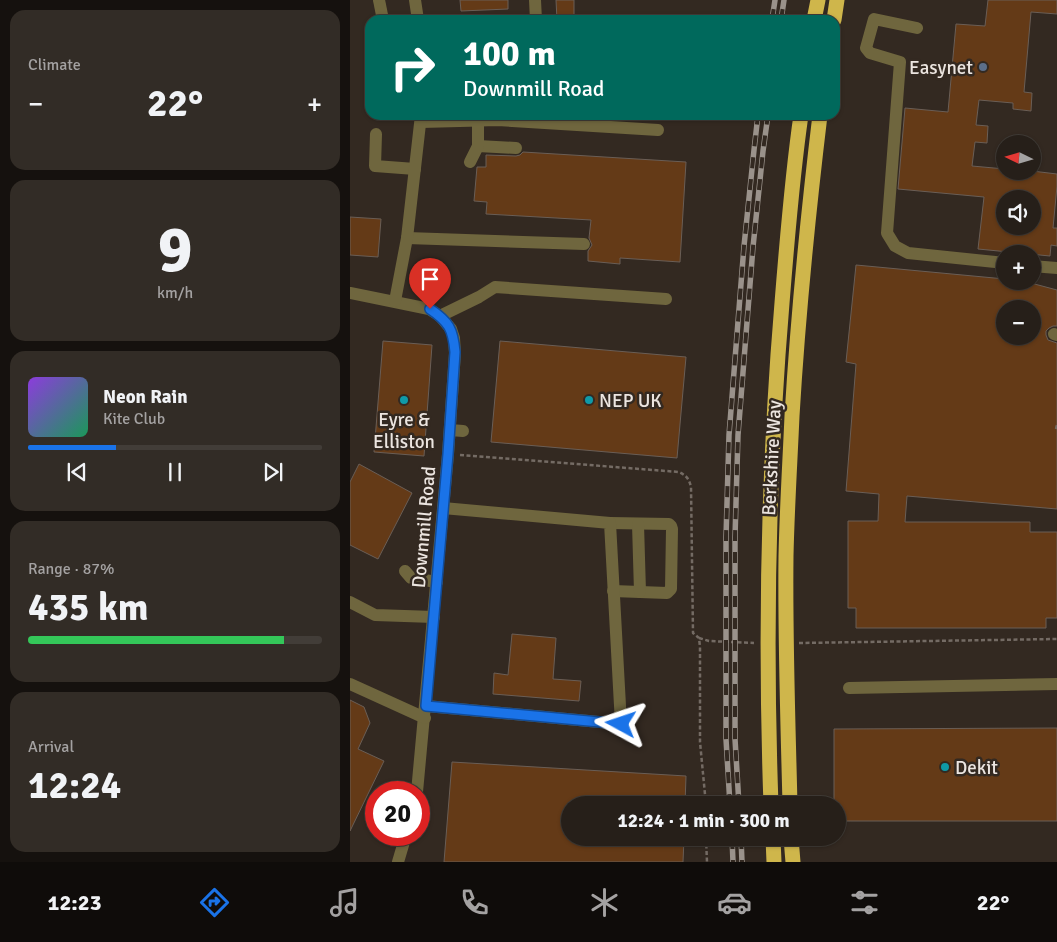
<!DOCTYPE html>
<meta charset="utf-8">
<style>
:root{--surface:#261f19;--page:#322c26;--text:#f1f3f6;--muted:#a4a2a2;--line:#423d38;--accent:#1a73e8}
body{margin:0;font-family:Signika,sans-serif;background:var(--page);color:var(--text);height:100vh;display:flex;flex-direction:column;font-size:19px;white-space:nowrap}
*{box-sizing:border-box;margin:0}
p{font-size:16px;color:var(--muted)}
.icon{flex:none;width:28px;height:28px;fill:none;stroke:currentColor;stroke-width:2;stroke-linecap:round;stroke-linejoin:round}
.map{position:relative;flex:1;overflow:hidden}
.side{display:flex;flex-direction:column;gap:10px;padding:10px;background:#15110e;width:350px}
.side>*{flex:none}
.top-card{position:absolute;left:15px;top:15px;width:475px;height:105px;border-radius:15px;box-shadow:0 1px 4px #0004,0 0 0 1px var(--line);background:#00695c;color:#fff;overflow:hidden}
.needle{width:32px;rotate:275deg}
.controls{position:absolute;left:646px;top:135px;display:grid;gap:10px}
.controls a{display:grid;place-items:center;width:45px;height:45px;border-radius:50%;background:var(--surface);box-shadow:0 1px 4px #0004,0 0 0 1px var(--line);font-size:25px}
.speed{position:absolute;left:15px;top:781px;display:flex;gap:10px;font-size:25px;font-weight:700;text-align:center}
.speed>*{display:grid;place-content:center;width:65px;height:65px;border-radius:50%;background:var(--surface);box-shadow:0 1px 4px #0004,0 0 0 1px var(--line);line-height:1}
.speed .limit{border:8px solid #d22;background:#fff;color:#111}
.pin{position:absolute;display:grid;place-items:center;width:42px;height:42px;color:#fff;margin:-51px -21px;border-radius:50% 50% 50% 0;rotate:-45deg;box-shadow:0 0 5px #0007}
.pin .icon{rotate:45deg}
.me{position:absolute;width:55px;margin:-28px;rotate:275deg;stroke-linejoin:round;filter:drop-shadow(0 0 4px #0008)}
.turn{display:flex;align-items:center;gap:18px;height:105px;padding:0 15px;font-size:22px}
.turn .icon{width:65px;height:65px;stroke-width:2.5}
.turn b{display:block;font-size:35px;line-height:42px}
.big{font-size:38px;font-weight:800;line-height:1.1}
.side .card{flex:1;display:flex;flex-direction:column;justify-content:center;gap:8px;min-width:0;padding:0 18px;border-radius:15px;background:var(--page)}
.side .dial{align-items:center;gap:0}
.dial b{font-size:65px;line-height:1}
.song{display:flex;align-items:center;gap:15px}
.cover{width:60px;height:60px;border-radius:8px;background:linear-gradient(135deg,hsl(270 70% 55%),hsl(150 70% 35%))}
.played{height:5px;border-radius:2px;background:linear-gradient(90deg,var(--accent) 30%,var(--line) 30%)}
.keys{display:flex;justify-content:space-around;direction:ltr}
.heat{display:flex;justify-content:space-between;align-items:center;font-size:28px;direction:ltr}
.charge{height:8px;border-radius:4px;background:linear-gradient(90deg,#34c759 87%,var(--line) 0)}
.trip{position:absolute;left:211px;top:796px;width:285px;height:50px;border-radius:25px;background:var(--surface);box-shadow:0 1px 4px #0004,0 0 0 1px var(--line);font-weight:800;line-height:50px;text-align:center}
.tab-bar{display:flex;height:80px;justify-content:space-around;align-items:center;background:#0f0c0a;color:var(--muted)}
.tab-bar .icon{width:35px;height:35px}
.tab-bar .selected{color:var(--accent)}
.tab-bar b{font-size:22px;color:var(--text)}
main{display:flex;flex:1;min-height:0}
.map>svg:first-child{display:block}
</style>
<main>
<section class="side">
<div class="card"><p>Climate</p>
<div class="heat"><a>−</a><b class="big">22°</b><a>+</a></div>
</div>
<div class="card dial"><b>9</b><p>km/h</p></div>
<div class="card">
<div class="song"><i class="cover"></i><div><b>Neon Rain</b><p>Kite Club</p></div></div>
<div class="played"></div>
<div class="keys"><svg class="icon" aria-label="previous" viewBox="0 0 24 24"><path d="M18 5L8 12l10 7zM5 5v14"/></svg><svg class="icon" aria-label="pause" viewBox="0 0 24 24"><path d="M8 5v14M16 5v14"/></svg><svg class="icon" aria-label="next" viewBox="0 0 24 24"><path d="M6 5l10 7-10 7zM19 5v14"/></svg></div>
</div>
<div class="card"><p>Range · 87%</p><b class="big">435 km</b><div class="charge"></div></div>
<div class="card"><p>Arrival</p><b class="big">12:24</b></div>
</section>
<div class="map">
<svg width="707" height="862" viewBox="0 0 707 862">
<rect width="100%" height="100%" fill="#332921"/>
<g fill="#643a17" stroke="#6a5e56" fill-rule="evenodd">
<path d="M110,0h48v9l-47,2z"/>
<path d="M206,0h18v20h-17z"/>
<path d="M638,0h69v14l-26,-2 -7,80 8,1 -1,18 -18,-2v-6l-34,-3 -3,25 12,1 -1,17 -12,-1 -3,24 33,3v2h27l25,3v12l-4,42h4v18l-6,-1 -1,11 -72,-7 6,-52 -86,-8 7,-81 43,4 8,-88 29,2zM655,199h27v27h-27z"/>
<path d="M173,152l163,10 -6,100 -60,-4v6l-32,-3v-10l4,-6 -3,-7 2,-18 -105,-6 1,-12 -13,-1 3,-34h9v-12l30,1 4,-1z"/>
<path d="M0,217l31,2 -3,38 -28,-2z"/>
<path d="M506,265l149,14v2l22,1 30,8v36h-4l-4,2 -3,3v4l2,5 9,3v166l-150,-13 -2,26h125v10h27v86h-11v10h-190v-20h-8v-87h30l1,-27 -33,-3 10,-127 -10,-2zM655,309h27v27h-27z"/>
<path d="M33,341l49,4 -8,111 -50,-4z"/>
<path d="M150,341l186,16 -9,101 -186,-16z"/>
<path d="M9,464l53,29 -34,66 -28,-14v-63z"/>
<path d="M162,634l44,4 -3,41 28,2 -2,20 -86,-7 1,-21 14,2z"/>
<path d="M0,700l14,7 6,16 -12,26 26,12 -34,70z"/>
<path d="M707,728v93h-219v-16h-4v-76z"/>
<path d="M102,762l234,14 -1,29h-115v33h114l-1,24h-239z"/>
</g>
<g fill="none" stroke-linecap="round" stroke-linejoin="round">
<g stroke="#746b64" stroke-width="2.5" stroke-dasharray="4 2.5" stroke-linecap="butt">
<path d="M706,429l1,-4"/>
<path d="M110,455l219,17c8,4 10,7 12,15l2,146 6,5 1,9v95l6,63"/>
<path d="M349,638l10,3 45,2"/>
<path d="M449,643l258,-4"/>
<path d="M356,838l1,24"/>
</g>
<g stroke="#6f663e" stroke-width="12">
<path d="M29,0l4,20"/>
<path d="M65,0l3,20"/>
<path d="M185,0l1,20"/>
<path d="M567,28l-43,-9 -8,29 4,5 30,9 -13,171 8,13 13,7 97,10"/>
<path d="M71,122l77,-2 160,10"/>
<path d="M26,134l-1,32 40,3"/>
<path d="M128,146l38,2"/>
<path d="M120,162l8,-16v-26"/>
<path d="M57,238l177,6"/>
<path d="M682,266l25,2"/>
<path d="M0,293l79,16 11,7 11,13 3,9 1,15 -7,101 -31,338"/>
<path d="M45,301l12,-63 14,-123"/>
<path d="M90,316l39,-19 16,-10 171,12"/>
<path d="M704,334l3,1"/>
<path d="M100,430l13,1"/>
<path d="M260,523l59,1 2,2 1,3 -1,60 -4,4 -54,-2"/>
<path d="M288,524l2,68"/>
<path d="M55,571l6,7 26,4"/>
<path d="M0,602l25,13 59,2"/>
<path d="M0,684l75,34"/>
<path d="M499,688l208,-4"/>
<path d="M76,706l195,18 -11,-201 -167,-15"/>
<path d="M48,862l8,-27"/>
</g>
<g stroke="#cfb64b" stroke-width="15">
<path d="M464,20l4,-20"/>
<path d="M484,20l3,-20"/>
<path d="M421,805c-6,-168 -3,-335 11,-502 5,-63 10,-126 19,-188"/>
<path d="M440,805c-2,-83 -5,-166 -4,-249 1,-47 4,-94 6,-140 6,-101 16,-201 28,-301"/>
<path d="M423,838l1,24"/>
<path d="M441,838l2,24"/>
</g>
<g stroke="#9a928b" stroke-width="5.5">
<g id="rail">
<path d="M422,20l3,-20"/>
<path d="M431,20l3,-20"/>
<path d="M380,805l-4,-66v-202l3,-102 15,-189 10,-96 4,-35"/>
<path d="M389,805l-4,-66v-202l3,-102 15,-188 10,-96 5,-36"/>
<path d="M382,838l1,24"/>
<path d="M391,838l1,24"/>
</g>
</g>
<use href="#rail" stroke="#332921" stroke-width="4" stroke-dasharray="11" stroke-linecap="butt"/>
</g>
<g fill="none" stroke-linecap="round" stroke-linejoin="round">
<g stroke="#114b97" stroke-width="12">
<path id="route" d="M80,309c19,13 23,20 25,43l-7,102 -22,252 195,18"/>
</g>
<use href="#route" stroke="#1a73e8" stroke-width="9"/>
</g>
<circle fill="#5c6f8a" stroke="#332921" stroke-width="2" cx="633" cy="67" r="5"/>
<g fill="#0f9aa8" stroke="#332921" stroke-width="2">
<circle cx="54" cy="400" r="5"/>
<circle cx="239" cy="400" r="5"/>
<circle cx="595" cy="767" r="5"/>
</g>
<g text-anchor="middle" stroke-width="5" stroke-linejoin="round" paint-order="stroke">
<g font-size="19" fill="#ece5e0" stroke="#332921" text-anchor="start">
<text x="623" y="74" text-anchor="end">Easynet</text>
<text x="249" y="407">NEP UK</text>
<text x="54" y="426" text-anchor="middle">Eyre &amp;<tspan x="54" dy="22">Elliston</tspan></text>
<text x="605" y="774">Dekit</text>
</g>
<g font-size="19" fill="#ece5e0" stroke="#332921">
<text transform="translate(421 458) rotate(-87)" y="7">Berkshire Way</text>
<text transform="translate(73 527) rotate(-85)" y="7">Downmill Road</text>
</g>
</g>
</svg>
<div class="controls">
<a><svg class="needle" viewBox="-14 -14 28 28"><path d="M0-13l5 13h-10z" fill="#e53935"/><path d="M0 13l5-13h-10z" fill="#a4a2a2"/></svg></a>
<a><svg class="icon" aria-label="sound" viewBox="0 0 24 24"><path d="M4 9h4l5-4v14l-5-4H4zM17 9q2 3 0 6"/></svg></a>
<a>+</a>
<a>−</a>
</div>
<div class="speed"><div class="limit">20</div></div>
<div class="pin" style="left:80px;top:309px;background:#d93025"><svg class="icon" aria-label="arrive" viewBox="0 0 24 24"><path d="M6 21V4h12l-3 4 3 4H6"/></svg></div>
<svg class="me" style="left:271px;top:724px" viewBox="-20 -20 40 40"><path d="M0-17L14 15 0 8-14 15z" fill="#1a73e8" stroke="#fff" stroke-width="4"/></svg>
<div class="trip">12:24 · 1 min · 300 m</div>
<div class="top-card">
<div class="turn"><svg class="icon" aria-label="right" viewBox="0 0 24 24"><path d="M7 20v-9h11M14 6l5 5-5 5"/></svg><div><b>100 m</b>Downmill Road</div></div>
</div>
</div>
</main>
<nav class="tab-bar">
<b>12:23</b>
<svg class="icon selected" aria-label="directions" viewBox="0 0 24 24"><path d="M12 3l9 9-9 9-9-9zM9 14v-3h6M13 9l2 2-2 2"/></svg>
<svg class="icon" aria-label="music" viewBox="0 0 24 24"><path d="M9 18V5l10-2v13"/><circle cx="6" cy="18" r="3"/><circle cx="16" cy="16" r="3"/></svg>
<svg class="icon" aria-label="phone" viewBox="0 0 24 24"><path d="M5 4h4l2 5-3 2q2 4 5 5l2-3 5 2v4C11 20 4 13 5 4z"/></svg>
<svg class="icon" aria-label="climate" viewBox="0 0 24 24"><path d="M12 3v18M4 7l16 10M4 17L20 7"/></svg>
<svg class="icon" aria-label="car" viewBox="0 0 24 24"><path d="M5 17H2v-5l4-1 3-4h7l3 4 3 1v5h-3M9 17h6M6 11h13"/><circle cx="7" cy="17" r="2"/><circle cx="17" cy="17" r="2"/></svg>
<svg class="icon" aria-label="filters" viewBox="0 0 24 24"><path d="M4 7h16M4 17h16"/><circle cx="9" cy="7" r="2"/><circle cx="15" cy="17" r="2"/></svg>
<b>22°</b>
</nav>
